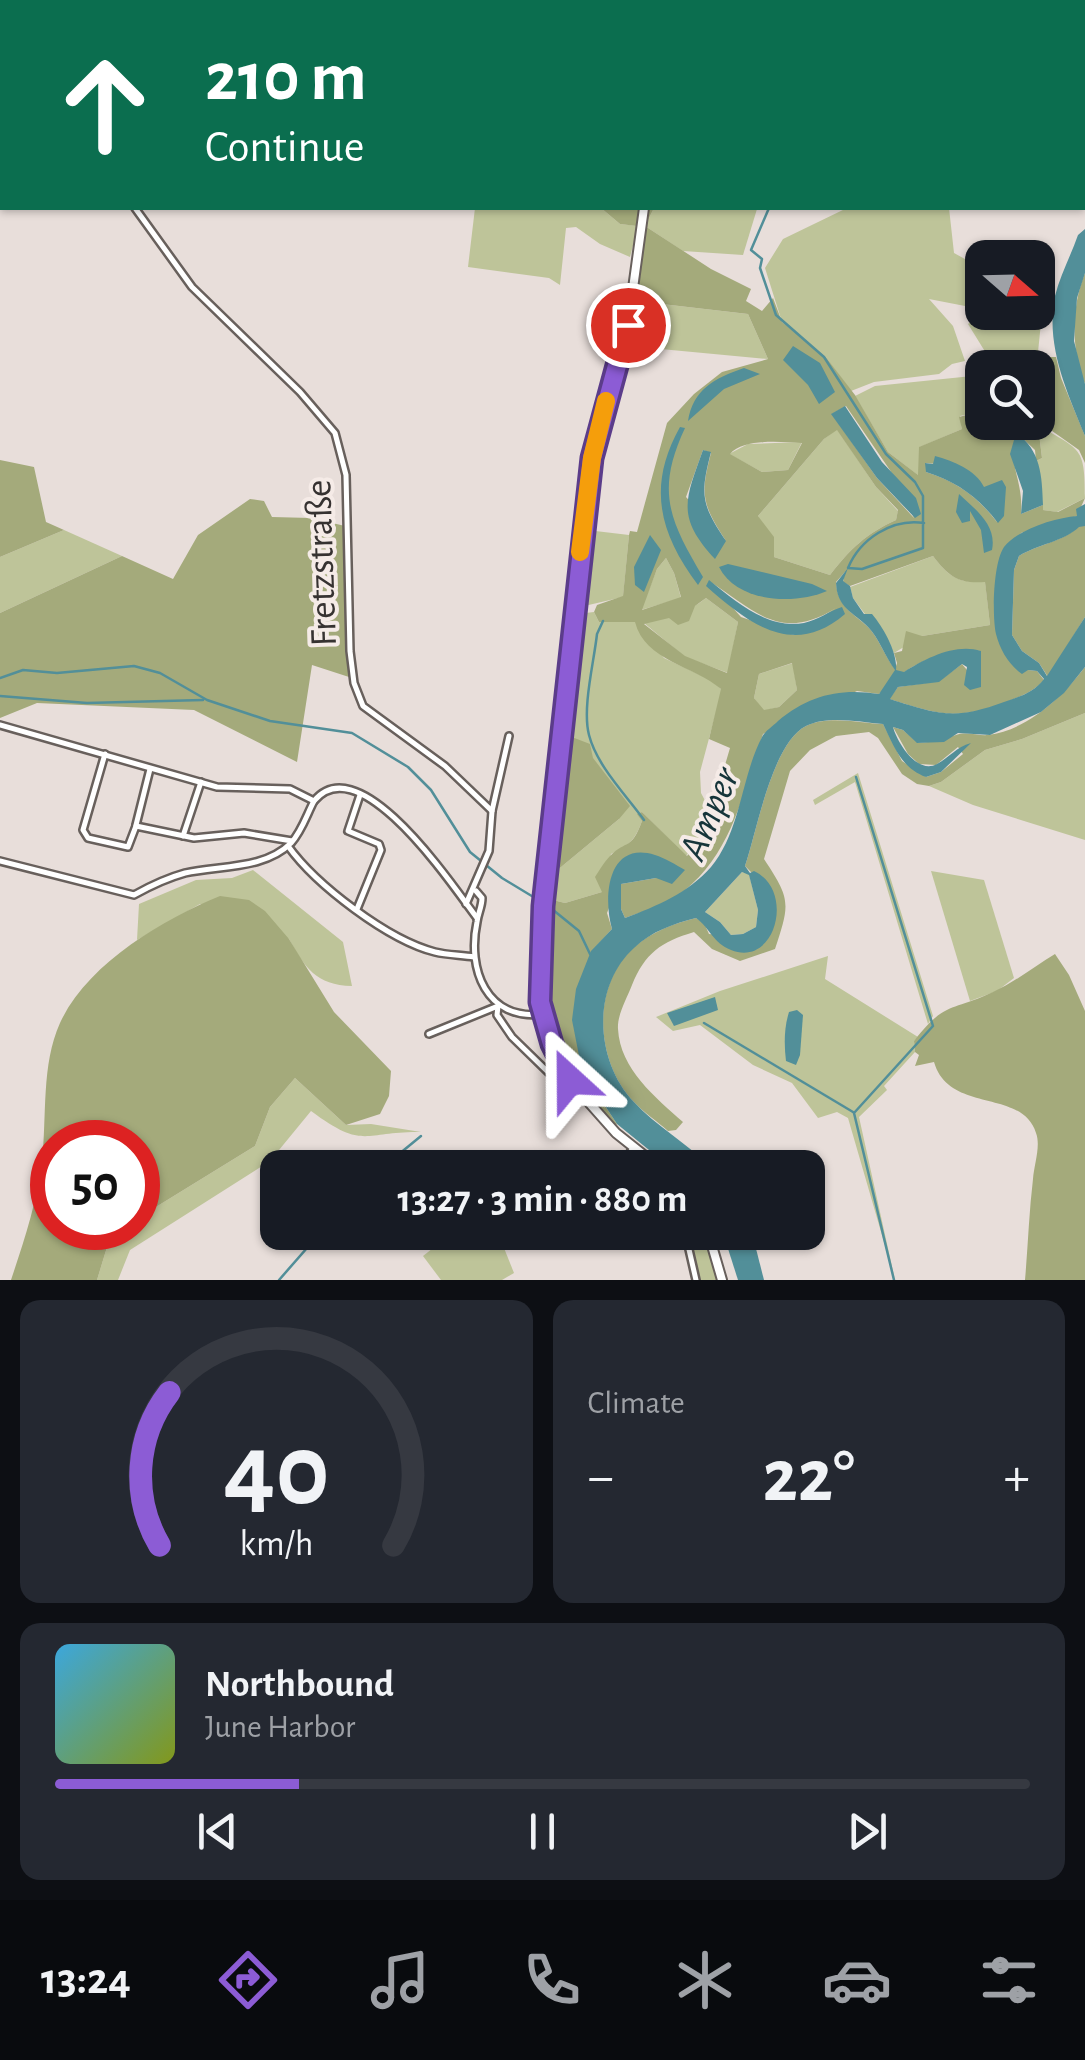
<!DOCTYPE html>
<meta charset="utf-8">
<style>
:root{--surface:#171b24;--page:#242831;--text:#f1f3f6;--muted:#9ea1a6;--line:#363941;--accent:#8c5cd5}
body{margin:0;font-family:"Alegreya Sans",sans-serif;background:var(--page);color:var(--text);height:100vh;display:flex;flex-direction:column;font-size:38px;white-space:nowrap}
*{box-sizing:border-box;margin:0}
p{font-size:32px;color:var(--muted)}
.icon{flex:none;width:55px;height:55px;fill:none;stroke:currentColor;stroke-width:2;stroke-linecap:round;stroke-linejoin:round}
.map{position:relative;height:1280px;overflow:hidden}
.panel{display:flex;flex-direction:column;gap:20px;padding:20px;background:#0d0f14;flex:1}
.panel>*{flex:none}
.guide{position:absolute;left:0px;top:0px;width:1085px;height:210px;box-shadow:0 2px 8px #0004;background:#0b6e4f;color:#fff;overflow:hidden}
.needle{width:65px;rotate:110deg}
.buttons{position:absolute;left:965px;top:240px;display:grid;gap:20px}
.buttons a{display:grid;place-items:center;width:90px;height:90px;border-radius:20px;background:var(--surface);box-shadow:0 2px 8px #0004;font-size:50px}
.speed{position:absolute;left:30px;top:1120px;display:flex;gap:20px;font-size:50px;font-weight:700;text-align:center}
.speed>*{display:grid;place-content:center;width:130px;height:130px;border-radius:50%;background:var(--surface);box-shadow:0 2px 8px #0004;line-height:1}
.speed .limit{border:15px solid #d22;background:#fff;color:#111}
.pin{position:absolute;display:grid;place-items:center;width:85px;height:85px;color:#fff;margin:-42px;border:5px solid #fff;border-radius:50%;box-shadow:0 2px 10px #0007}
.me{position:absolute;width:110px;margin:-55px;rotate:336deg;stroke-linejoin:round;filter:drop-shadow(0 0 8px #0008)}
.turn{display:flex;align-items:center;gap:35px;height:210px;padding:0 40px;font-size:45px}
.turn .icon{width:130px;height:130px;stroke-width:2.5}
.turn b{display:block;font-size:70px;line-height:85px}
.big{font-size:75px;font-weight:600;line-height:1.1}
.panel .card{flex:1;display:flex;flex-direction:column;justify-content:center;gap:15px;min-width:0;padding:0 35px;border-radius:20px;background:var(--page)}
.panel .dial{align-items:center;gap:0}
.dial svg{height:260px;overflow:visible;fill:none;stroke:var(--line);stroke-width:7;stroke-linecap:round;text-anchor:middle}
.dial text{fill:var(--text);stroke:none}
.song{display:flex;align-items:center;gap:30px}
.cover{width:120px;height:120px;border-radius:15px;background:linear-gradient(135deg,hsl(200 70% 55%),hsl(70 70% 35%))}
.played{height:10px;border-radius:5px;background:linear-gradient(90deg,var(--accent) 25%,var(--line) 25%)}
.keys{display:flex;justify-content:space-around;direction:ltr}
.heat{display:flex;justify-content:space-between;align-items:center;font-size:55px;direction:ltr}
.panel .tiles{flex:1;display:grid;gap:20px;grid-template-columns:1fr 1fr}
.card:last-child{grid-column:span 2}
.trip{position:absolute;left:260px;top:1150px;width:565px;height:100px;border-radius:20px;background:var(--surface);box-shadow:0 2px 8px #0004;font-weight:600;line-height:100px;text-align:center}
.tab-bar{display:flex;height:160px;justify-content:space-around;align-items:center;background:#090b0e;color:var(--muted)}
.tab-bar .icon{width:70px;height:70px}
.tab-bar .current{color:var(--accent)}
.tab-bar b{font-size:45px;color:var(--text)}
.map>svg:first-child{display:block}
</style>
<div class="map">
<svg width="1085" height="1280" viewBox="0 0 1085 1280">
<rect width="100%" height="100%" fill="#e8deda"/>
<g fill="#bec499">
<path d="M475,208h126l19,16 18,2 -8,31 -30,-13 -24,-17 -10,1 -6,57 -11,-7 -81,-11z"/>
<path d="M654,208l103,1 -14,46 -60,-4 -38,-25z"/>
<path d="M847,208h102l5,45 20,11h8v28h-14l-3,14 -36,-7 24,27 12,35 -13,3 -13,10 -65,8 -23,9 -26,-35 -43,-34 -17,-54 18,-29z"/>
<path d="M1038,264h9l-9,88 -49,6 -21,-34 14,-12h56z"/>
<path d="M636,301l112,13 20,45 -139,-13z"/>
<path d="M982,375v36l-22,5 2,13 -42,18 -1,29 -31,-24 -33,-56 20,-10z"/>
<path d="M1038,425c43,26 47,21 47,73l-28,14 -14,-2 -7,-49 6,-3z"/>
<path d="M837,429l39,58 22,24 -2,9c-29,13 -46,29 -66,55l-56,-18 -16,-41 66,-77z"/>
<path d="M802,442l-14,28 -26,2 -33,-18 19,-10z"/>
<path d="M64,530l58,26 -122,57v-56z"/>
<path d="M587,530l42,5 -6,62 -43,10 7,-35 -4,-17z"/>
<path d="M933,556c16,21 26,28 52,25l5,44 -68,11 -28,17 -41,-55 -3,-11z"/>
<path d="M666,558l8,15 7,25 -40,12 16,-41z"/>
<path d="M706,598l32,24 -10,51 -43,-16 -41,-34c23,-5 44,-10 62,-25z"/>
<path d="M594,612l5,10 36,-1 29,37 47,22 11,10 -22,82 1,21 10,19 -6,21 -19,23 -44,-44 -4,2 4,7c-7,19 -13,25 -31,33l-9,38 -37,11 -16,-4 6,-27 64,-53 -55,-85 13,-120z"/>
<path d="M793,663l4,27 -18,17 -16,4 -9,-13 5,-24z"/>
<path d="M1085,713v127l-112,-35 -44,-19 12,-4 44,-32 37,-11z"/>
<path d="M858,773l75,243 -5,8 -73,-242 -40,23 -2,-5z"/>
<path d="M253,870l90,72 9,44c-36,-1 -47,-18 -63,-47l-89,-35 -63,36 2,-36 57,-24 36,-2z"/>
<path d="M931,871l53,9 30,98 -17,13 -27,10z"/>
<path d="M742,872l7,2 9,36 -2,17 -13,7 -12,1 -11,-13 -15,-10z"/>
<path d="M828,956l-3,23 93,58 -4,4 1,11 -31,34 3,4 -28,27 36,163 -47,-162 -11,-6 -19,6 -26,-35 -39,-18 -53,-40 -27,6 -17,-14 64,-26z"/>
<path d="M295,1078l51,47 25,-1 50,8c-58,-1 -56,19 -110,-21l-41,50 -140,89 -12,30h-21l14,-46 11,-6h16v-10l117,-72 15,-39z"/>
<path d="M452,1233h46l16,40 -12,7h-61l-18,-24z"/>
<path d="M688,1233h16l15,47h-20z"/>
</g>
<g fill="#a4aa7b" fill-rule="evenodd">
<path d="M253,0h663l1,2h-664z"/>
<path d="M601,208h53l-9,18 66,43 40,20 -5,12 16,10 11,-13 9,24 43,34 30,39 33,57 30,23 1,-28 43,-18 -3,-12 23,-6v11l56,3 4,33 -6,3 -1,-11 -18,-17c-11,30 7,47 4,81l22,-9v5l15,2 27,-14 -8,18 -56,17 -26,66 33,71 9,1 7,9c-12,13 -23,16 -40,23 -50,18 -66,11 -115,-4l9,-12 41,-6 23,-17 19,23v-36c-40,-2 -74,13 -102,43l-22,-3 -94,43c-20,60 -32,125 -87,163 -15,10 -35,15 -51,21l-4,-9v-25l35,-6 -28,-21 -21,56 5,16 -21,23 -9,119 35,53 -4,4 -38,-47 -20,-40 -13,-81 7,-61 16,4 37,-11 -7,-15c4,-6 9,-15 15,-21 17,-17 21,-5 32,-35l-5,-7 5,-2 45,44 18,-23 25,-85 -21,-9 12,-50c-27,-23 -76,-28 -86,-67h-36l-5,-10 3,-7 26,-9 6,-61 1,-4 7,1 30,-109 27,-29 28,-22 46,-13 -20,-45 -112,-13 9,-74 -25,-3zM846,406l50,73 18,39 -37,-40 -45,-64zM837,430l39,57 22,23 -2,10c-29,13 -46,29 -66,55l-56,-18v-20l-16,-21 66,-77zM802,443l-14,27 -26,2 -32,-18c14,-16 51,-12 72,-11zM703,450l8,3c-11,42 -9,51 15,88l-40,-44zM926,463c54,5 53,10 71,59 -20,-26 -40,-40 -71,-50zM933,556c16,21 26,28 52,26l5,43 -68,11 -16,-5 -4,20 -8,2 3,10 -2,6c-10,-12 -16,-31 -27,-42 -15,-14 -31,-21 -32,-45l9,-10 -2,10 7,4zM666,558l8,15 7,24 -39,13 15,-41zM709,581c45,29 71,62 127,27l-42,27 -53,-18zM706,598l32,24 -11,51 -42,-17 -41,-32 25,-6 9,7 11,-4 6,-15zM792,663l5,27 -18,17 -15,3 -10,-12 5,-24z"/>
<path d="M1085,273v111c-14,-34 -14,-77 0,-111z"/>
<path d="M1043,357h13l5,21 24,58v27l-6,-13 -41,-29v-53l-23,-1 -1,-7z"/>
<path d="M0,460l34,7 12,55 18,8 -64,27z"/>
<path d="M250,499l14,2 8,16 39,1 34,8 4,151 -37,-12 -15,97 -103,-52 -157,-7 -37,15v-105l122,-57 51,23 25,-44z"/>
<path d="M1079,526h6v91l-37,60 -9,-14 -17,-12 -10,-16 2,-65 5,-14c19,-12 44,-14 60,-30z"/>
<path d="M1085,667v46l-63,26 -37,11 -44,32 -12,4 -12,-2 -15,-10 -24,-36 -9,-6 -33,4 -26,14 -20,21 -26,88c27,41 26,44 11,90l-35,12 -28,-12 -18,-17c-33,10 -49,21 -62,53 -5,13 -15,30 -14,44 2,40 38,69 65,93l-7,8 -8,1c-11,-10 -25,-19 -35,-30 -38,-41 -42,-115 1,-154 19,-16 39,-23 62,-29l8,5 5,11 59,5 -16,-66 -7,-7c12,-35 27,-123 61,-140 22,-11 53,-3 77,-2l19,37 24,16 15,-5 22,-18 -5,-7 -22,18 -17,-1 -11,-10 -15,-27 10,3 15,13c15,-1 24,-4 38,-8 10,-4 22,1 32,0 40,-5 74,-38 97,-68z"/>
<path d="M564,734l26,10 3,14 37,48 -11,13 -64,53z"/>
<path d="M220,896l29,4 16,11 24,28 45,73 57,59 -2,25 -9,18 -34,11 -51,-47 -25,29 -15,39 -117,72v-76h-86v86h70l-11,6 -14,46h-86c13,-39 26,-78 31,-119 5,-45 -1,-96 18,-138 27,-59 102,-103 160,-127z"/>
<path d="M1055,954l14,21 16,36v269h-60c3,-34 4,-68 8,-101 1,-14 8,-33 3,-46 -14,-45 -87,-19 -102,-71l-19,4 4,-11 -4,-3 -1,-11c32,-41 37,-29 79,-49 22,-10 42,-26 62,-38z"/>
</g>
<g fill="#528f99" fill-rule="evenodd">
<path d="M1085,229v44l-8,25 -3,43 11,43v52c-18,-44 -40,-91 -30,-140 5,-20 16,-41 23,-61z"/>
<path d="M793,346l27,17 15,29 -16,12 -11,-19 -25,-25z"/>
<path d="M744,368l16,6 -36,15 -36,32c5,-31 26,-43 56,-53z"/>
<path d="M845,406l37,56 34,36 5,16 -6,4 -38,-40 -46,-64z"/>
<path d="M680,427l5,1c-30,64 -15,93 18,149l-5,8c-39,-52 -51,-99 -18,-158z"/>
<path d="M1016,433c25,17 26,43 27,72l-22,9 2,-23 -13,-37z"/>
<path d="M703,450l8,2c-11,43 -10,52 15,89l-11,18c-39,-42 -30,-59 -12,-109z"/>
<path d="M935,456c18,5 41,14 49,31l18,-7 4,7 -2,29 -6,7c-21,-27 -41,-41 -72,-51l-1,-9 8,1z"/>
<path d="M959,494c17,16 38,31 33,56l-8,3 -3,-23 -11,-19v10l-8,2 -6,-11z"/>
<path d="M1085,504v22l-6,1c-16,15 -41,17 -60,29l-5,14 -2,65 10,16 17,12 8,13 38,-59v50l-21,26 -23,19 -51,23 -32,-2 -14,9 -27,1 -14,-13 -10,-3c4,15 24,48 44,37 13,-7 19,-17 34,-21l-30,29 -15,5c-25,-9 -32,-31 -43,-53 -24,-2 -55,-9 -77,2 -34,17 -49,105 -61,140l5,7 4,-2c42,20 21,97 -23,79 -18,-7 -21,-22 -35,-32 -23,6 -44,13 -62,30 -43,39 -39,113 0,154 22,24 53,41 76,65h-40l-53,-43 -35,-53 -10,-51 4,-31 15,-38 21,-22c-9,-31 -5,-89 43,-74 10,3 21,10 30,15l-13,14 -16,-6 -35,6v25l4,9c32,-12 63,-25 86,-51 30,-36 30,-90 51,-130 3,-6 11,-11 16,-16 31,-26 62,-33 101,-27l16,-24c-10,-13 -16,-32 -27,-43 -15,-15 -31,-19 -32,-44l12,-15 -5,13 7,5 3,12 11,16h8c11,13 26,39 24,56l8,2c22,-14 52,-29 77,-21v36l-11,3 -6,-5 3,-18 -5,-3 -23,18 -41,5 -8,12c50,16 65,21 114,3 17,-6 29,-9 40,-23l-7,-8 -9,-1 -6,4c-13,-9 -22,-24 -26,-40 -4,-18 -3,-71 8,-87 14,-18 51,-29 73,-31l-1,-7zM742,872l7,3 9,35 -2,17 -13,7 -12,1 -11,-13 -15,-10z"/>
<path d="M650,535l11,15 -17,42 -9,-7 -1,-18z"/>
<path d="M728,564l84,20 15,7c-32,14 -90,12 -108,-24z"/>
<path d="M709,580c28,22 57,49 95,43 14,-3 25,-12 38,-16l3,7c-52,45 -97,9 -139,-28z"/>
<path d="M715,997l3,13 -44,16 -7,-13z"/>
<path d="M797,1010l6,5 -3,40 -4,10 -10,-4c-2,-17 -2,-33 3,-49z"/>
<path d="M723,1233h29l12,47h-26z"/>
</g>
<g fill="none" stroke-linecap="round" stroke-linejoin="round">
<g stroke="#528f99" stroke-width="2.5">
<path d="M769,208l-18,42 11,9 -2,9 16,47 48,42 62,97 29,28 8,14v52l-61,21 -14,-1c12,-29 44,-50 76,-45"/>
<path d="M603,621l-6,13c-3,28 -15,74 -8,101 8,31 37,60 55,85"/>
<path d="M0,678l23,-8 34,3 77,-7 26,7 47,27 63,21 82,12 56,34 23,23 39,62 32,26 38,23"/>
<path d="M0,696l87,7 116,-3"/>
<path d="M856,777l77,249 -79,87 40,167"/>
<path d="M547,905l32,26 11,23"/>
<path d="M704,1023l149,89"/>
<path d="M382,1168l39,-32"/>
<path d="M279,1280l42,-48"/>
</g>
<g stroke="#68605c" stroke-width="10">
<g id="minor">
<path d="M0,155h2"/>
<path d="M135,208l57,79 108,105 35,41 11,42 4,176 4,32 9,23 82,60 47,45"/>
<path d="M0,725l217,62 73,2 24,12c46,-56 140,87 163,117"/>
<path d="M105,754l-22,76 5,8 40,9 8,-21 58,12 50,-5 48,8"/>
<path d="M136,825l14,-56"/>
<path d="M183,836l18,-54"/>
<path d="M288,846c28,39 100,94 147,106 12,3 26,3 39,5"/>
<path d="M0,861l134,34c16,-9 33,-17 51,-22 34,-8 79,-3 106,-30 11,-12 16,-29 23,-42"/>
<path d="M476,891l6,7c0,9 -4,15 -5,24 -10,47 9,99 66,92"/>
<path d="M466,904l23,-53 3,-40 17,-75"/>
<path d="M357,909l24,-59 -2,-6 -31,-13 12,-36"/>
<path d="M498,1006l-1,9 15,22 39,38"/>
<path d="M429,1034l69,-28"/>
<path d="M611,1168l15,-10 8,-11"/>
<path d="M685,1232l11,48"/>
</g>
</g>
<g stroke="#68605c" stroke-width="12">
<g id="secondary">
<path d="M661,2v-2"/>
<path d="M644,208l-16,117 -36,133 -47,425 -5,106 3,25 9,30 17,36 47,53 44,35"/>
<path d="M708,1232l14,48"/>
</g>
</g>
<use href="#minor" stroke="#fff" stroke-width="5"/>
<use href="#secondary" stroke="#fff" stroke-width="8"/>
</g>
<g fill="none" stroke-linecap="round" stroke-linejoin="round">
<g stroke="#5b3c8a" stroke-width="25">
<path id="route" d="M570,1080l-18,-36 -12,-42 3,-96 49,-448 36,-133"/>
</g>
<use href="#route" stroke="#8c5cd5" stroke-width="18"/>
<path stroke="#f59e0b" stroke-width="18" d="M580,552l12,-94 14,-57"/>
</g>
<g text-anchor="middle" stroke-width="8" stroke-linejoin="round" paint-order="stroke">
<g font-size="38" fill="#363231" stroke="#f5ebe7">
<text transform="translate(320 563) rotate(-92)" y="13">Fretzstraße</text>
</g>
<g font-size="40" font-style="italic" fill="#16353a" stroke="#f5ebe7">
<text transform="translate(708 813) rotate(-67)" y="14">Amper</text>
</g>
</g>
</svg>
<div class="buttons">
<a><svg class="needle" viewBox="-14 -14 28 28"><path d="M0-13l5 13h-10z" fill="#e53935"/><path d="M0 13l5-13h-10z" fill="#9ea1a6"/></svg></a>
<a><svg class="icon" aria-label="search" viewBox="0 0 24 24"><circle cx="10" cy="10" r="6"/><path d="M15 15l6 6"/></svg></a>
</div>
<div class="speed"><div class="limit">50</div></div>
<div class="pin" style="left:628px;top:325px;background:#d93025"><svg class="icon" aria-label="arrive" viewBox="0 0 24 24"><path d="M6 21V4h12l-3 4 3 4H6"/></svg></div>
<svg class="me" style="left:570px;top:1080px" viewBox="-20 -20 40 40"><path d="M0-17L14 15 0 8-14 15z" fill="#8c5cd5" stroke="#fff" stroke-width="4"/></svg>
<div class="trip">13:27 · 3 min · 880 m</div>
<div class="guide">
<div class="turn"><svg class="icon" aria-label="ahead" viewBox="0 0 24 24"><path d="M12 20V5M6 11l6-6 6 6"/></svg><div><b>210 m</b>Continue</div></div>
</div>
</div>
<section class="panel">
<div class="tiles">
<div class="card dial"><svg viewBox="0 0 100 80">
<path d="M14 69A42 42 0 1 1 86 69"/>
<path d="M14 69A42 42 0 0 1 17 22" stroke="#8c5cd5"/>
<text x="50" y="56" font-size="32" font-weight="700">40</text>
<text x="50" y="72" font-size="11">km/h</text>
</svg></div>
<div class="card"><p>Climate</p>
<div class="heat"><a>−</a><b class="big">22°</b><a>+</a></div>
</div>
<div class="card">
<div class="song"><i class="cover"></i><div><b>Northbound</b><p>June Harbor</p></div></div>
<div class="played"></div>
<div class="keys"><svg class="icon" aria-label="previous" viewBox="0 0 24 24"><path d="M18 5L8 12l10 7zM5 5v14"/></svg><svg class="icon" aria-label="pause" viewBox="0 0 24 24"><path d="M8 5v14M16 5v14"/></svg><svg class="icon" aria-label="next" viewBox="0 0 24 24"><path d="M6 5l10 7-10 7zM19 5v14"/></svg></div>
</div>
</div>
</section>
<nav class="tab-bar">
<b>13:24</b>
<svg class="icon current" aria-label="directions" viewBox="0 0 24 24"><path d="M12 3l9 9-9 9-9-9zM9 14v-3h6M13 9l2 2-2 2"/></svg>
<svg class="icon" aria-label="music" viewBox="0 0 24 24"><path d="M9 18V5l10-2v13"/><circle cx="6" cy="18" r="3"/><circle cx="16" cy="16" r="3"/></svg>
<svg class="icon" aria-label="phone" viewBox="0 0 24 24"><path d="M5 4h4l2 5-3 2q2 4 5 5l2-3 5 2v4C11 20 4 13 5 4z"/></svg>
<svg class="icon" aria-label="climate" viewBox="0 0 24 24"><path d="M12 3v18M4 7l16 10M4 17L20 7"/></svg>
<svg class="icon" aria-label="car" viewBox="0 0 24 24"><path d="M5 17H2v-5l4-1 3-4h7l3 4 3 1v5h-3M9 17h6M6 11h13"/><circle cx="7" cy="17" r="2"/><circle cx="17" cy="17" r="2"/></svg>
<svg class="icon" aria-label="filters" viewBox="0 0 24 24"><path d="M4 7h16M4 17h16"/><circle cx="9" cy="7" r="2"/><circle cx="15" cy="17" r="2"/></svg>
</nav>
